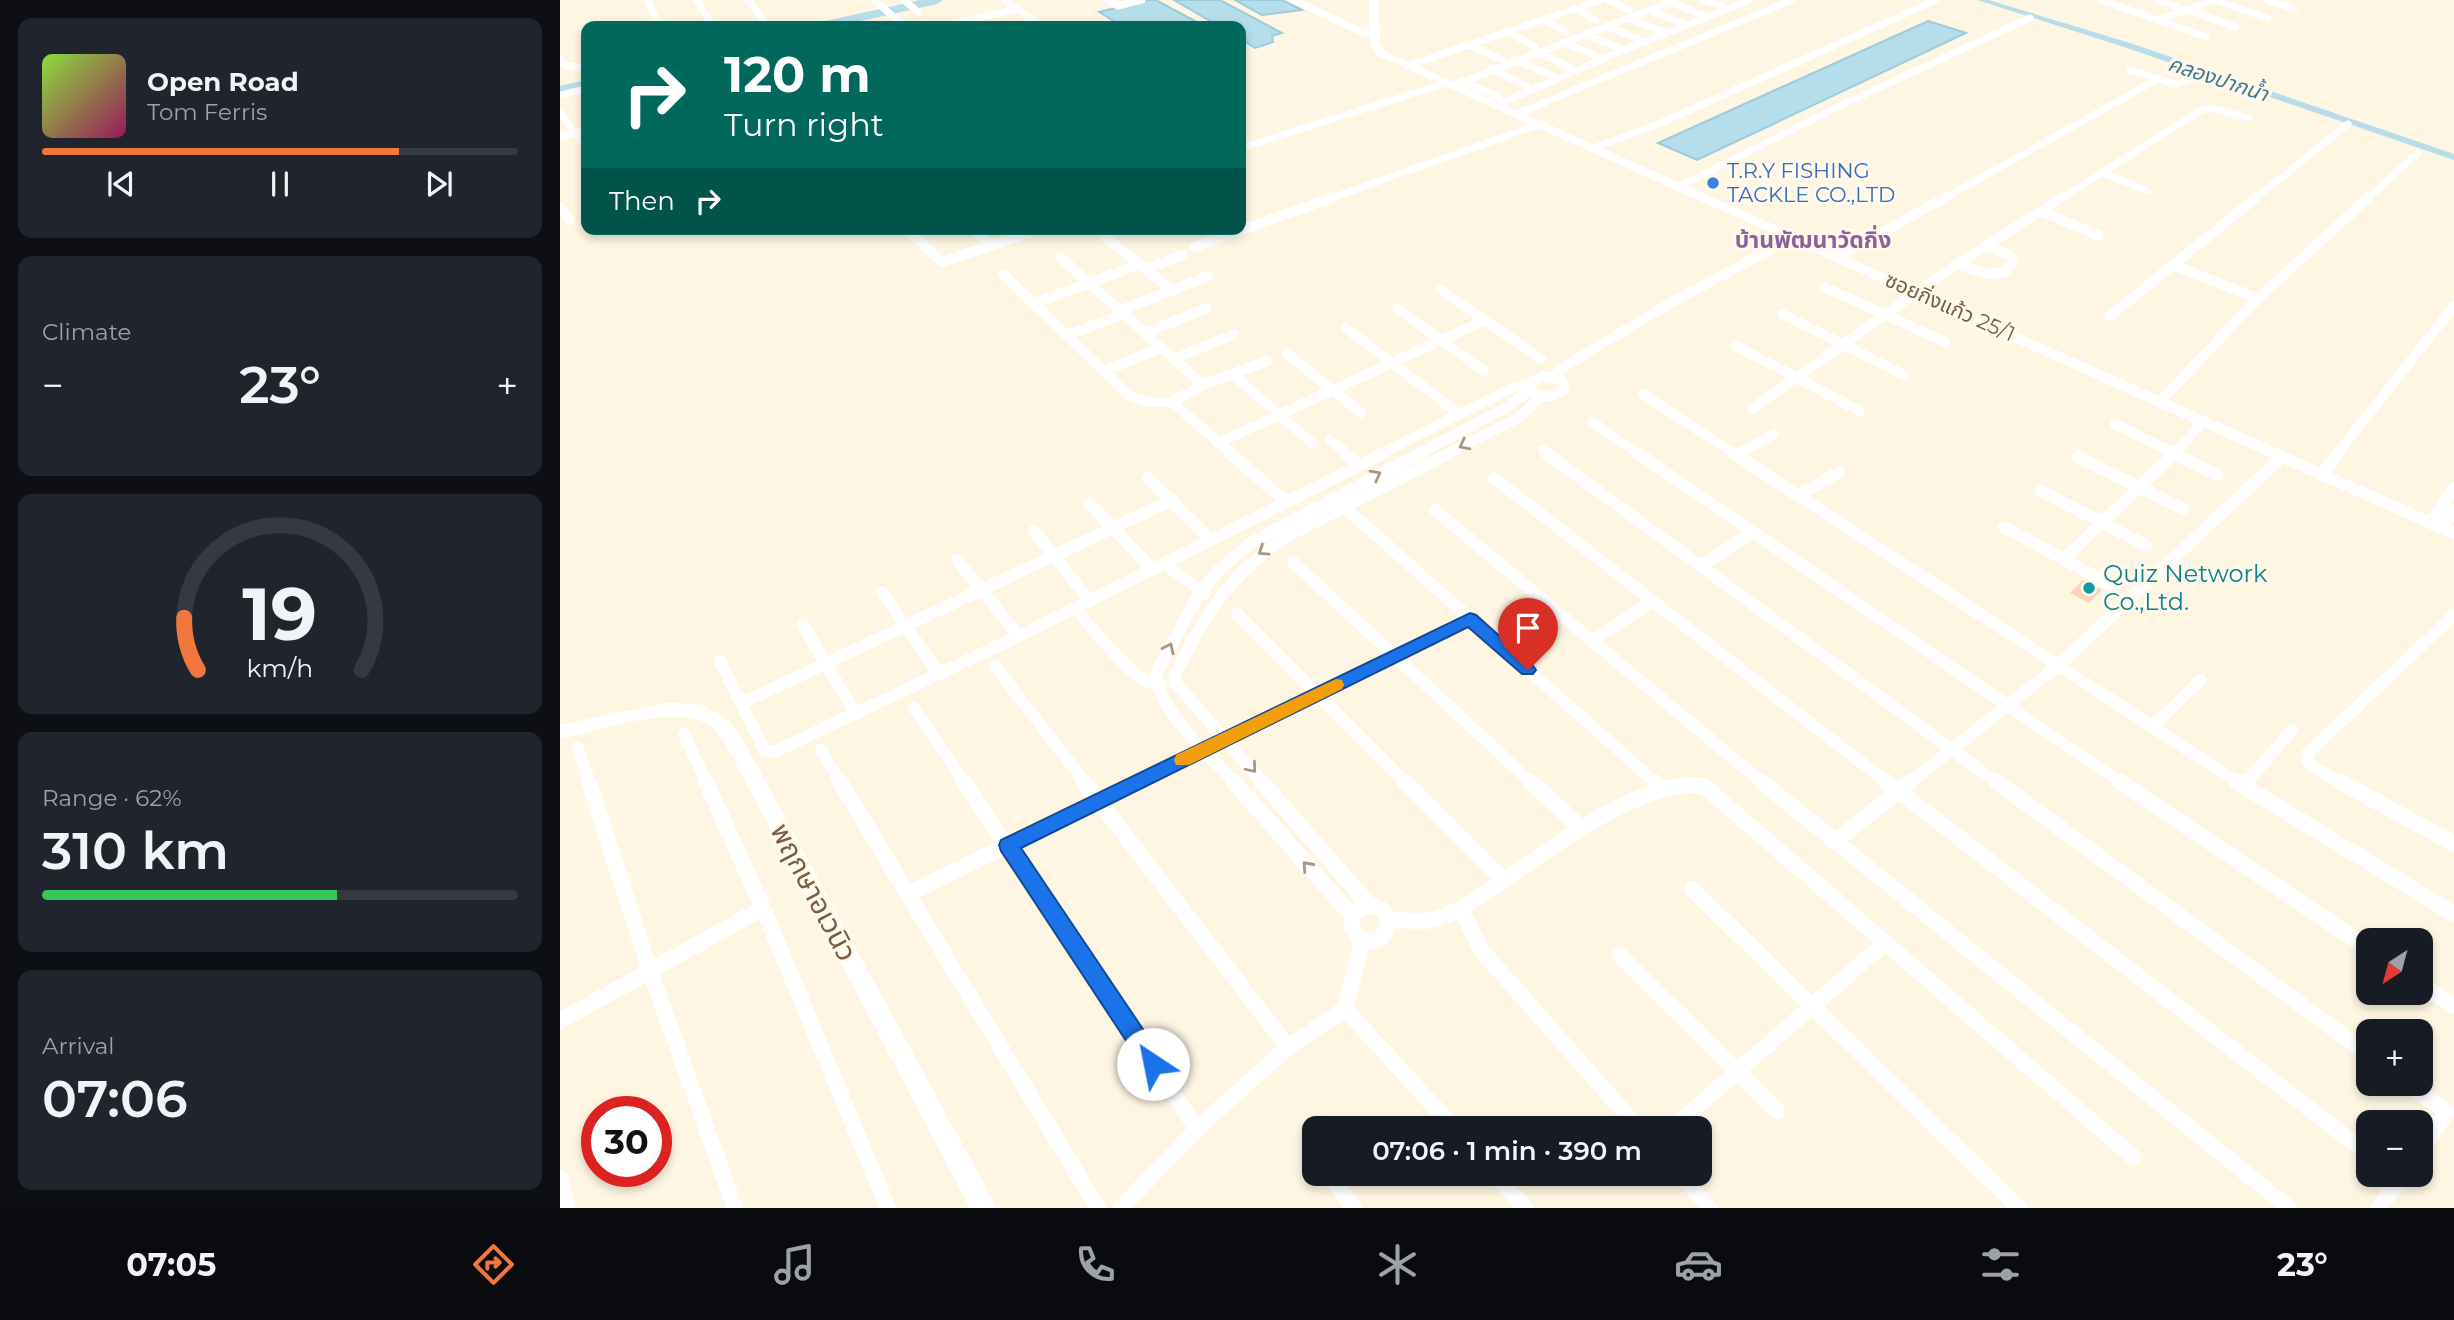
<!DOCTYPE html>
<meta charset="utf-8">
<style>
:root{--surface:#171b24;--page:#20242c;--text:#f1f3f6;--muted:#9ea1a6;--line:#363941;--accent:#f3763c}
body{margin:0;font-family:Montserrat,"Noto Sans Thai",sans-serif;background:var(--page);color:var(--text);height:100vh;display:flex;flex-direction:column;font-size:26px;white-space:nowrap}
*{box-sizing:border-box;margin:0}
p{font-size:23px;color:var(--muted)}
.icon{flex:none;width:38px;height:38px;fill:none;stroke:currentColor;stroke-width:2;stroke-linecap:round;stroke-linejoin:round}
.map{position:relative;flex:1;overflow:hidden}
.details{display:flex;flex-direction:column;gap:18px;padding:18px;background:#0d0f14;width:560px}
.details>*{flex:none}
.banner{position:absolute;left:21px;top:21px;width:665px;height:214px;border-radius:14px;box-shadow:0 4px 10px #0003;background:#00695c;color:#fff;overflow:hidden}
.needle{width:46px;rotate:216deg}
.tools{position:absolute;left:1796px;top:928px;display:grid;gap:14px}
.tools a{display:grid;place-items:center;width:77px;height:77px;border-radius:14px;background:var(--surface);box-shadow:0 4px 10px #0003;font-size:35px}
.speed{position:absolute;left:21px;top:1096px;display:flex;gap:14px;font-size:35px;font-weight:700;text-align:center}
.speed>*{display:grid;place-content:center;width:91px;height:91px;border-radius:50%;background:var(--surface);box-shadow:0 4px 10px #0003;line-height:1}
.speed .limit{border:10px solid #d22;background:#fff;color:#111}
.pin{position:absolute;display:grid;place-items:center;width:60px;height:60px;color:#fff;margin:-72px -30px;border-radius:50% 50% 50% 0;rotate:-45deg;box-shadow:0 0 7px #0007}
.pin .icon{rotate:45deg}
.me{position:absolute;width:77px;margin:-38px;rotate:326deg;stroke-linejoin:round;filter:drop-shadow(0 0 5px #0008)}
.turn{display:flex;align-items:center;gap:24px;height:147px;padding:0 28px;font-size:32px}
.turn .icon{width:91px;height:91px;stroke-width:2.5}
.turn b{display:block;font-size:49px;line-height:60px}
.then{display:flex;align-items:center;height:66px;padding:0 28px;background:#0003;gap:14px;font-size:26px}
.big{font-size:52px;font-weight:600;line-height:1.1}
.details .tile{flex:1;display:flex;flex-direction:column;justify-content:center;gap:10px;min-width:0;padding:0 24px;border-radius:14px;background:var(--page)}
.details .dial{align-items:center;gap:0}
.dial svg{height:182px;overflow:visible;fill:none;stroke:var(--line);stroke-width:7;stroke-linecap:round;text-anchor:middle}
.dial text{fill:var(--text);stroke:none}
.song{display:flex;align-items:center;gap:21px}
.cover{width:84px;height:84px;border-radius:10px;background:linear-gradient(135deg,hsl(90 70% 55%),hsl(330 70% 35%))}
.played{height:7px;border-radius:4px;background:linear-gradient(90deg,var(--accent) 75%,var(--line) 75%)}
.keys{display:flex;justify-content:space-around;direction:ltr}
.heat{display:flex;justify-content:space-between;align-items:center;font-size:38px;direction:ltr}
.charge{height:10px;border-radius:5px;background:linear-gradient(90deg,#34c759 62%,var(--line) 0)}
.trip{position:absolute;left:742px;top:1116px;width:410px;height:70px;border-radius:14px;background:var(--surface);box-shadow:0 4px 10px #0003;font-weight:600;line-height:70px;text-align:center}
.menu{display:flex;height:112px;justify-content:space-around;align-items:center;background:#090b0e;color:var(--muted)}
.menu .icon{width:49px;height:49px}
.menu .on{color:var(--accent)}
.menu b{font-size:32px;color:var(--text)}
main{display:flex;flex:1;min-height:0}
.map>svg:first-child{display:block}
</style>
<main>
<section class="details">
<div class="tile">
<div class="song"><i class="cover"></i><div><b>Open Road</b><p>Tom Ferris</p></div></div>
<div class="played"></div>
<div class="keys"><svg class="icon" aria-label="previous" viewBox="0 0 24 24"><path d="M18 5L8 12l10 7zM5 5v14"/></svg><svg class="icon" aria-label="pause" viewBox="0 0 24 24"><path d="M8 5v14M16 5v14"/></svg><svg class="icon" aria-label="next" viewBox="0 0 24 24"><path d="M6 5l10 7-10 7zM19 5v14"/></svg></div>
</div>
<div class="tile"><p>Climate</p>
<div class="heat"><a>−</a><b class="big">23°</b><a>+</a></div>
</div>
<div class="tile dial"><svg viewBox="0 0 100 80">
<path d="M14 69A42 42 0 1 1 86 69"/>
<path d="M14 69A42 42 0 0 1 8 46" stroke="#f3763c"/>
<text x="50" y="56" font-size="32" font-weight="700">19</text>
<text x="50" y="72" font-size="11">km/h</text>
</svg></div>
<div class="tile"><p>Range · 62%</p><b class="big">310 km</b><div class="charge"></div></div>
<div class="tile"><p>Arrival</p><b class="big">07:06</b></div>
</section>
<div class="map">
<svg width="1894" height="1208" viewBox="0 0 1894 1208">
<rect width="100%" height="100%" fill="#fef6e3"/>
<g fill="#b5ddea" stroke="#9accdc" stroke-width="2">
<path d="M589,0h7l48,26h-82l-23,-14z"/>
<path d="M614,0h46l62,33 -10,3 1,6 -18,6 -14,-9v-13h-22z"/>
<path d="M675,0h47l20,10 -40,5z"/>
<path d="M1368,21l38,12 -269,127 -39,-17z"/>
</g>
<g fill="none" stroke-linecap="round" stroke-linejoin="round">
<path fill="#b5ddea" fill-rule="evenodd" d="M1417,0h12l144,44 321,110v6l-327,-112z"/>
<g fill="#b5ddea" fill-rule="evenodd">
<path d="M360,0h23l-6,4 -99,22h-24l7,-4z"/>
<path d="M26,80v8l-26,6v-8z"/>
</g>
</g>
<path fill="#f6d6b8" d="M1523,580l19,10 -13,13 -19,-10z"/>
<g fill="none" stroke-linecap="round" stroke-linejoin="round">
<g stroke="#fff" stroke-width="7">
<path d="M88,0l8,20 7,6"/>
<path d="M137,0l16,26"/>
<path d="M188,0l18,24 -13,2"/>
<path d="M314,0l30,26"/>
<path d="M344,0l14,12"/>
<path d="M445,0l35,26"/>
<path d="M546,0l12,6 24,-6"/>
<path d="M734,0l65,31 15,3"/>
<path d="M1049,0l20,10"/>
<path d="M1143,0l21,7"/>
<path d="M1541,0l105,37"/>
<path d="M1598,0l78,27"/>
<path d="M1654,0l53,18"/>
<path d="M1707,0l27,9"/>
<path d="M1109,2l34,13"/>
<path d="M1015,9l21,11"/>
<path d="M1088,10l34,13"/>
<path d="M1067,18l35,13"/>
<path d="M983,19l23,13"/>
<path d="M1597,20l58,-20"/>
<path d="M389,25l68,-16"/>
<path d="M1046,26l35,14"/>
<path d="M946,31l29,16"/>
<path d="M1024,34l35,14"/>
<path d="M1003,42l36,15"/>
<path d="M908,44l34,16"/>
<path d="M976,52l36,16"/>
<path d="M0,58l6,8 20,2"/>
<path d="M956,60l37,16"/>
<path d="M847,66l194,-66"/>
<path d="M932,69l36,18"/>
<path d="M1570,70l46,14 14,-5"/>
<path d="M901,81l38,16"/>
<path d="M893,86l222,-86"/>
<path d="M0,95l26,-6"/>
<path d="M937,105l122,-53 131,-52"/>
<path d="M0,112l26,36"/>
<path d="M956,114l276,-114"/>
<path d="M0,137l26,-7"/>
<path d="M681,148l205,-65"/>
<path d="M1034,148l69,-26 273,-122"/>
<path d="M1543,173l45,18"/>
<path d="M1120,186l168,-84 182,-84"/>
<path d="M769,199l211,-75"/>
<path d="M1383,199l215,-120"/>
<path d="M1500,199l143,-90h13l33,9"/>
<path d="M1695,199l93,-75"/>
<path d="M1807,199l51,-46"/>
</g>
<g stroke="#fff" stroke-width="10">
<path d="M0,207l9,13"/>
<path d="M1482,212l56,23"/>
<path d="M347,229l35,33 98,-33"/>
<path d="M413,229l18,16"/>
<path d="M545,237l67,53"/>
<path d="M634,247l140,-50"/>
<path d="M500,257l143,128"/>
<path d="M1278,257l108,-60"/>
<path d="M1397,264l31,10 17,-2 8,-9v-5l-26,-13"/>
<path d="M1613,265l86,34"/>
<path d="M586,269l37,-14"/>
<path d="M443,274l127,122 18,6h24"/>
<path d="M1264,287l121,55"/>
<path d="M881,290l100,69"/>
<path d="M475,303l105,-39"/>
<path d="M838,309l86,62"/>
<path d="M559,311l89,-35"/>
<path d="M1222,314l122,61"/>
<path d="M1550,316l147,-119"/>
<path d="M786,328l113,86"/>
<path d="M585,333l62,-25"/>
<path d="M508,335l55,-21"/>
<path d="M1176,346l124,65"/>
<path d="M726,353l75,60"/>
<path d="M614,359l60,-25"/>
<path d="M544,371l57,-23"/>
<path d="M673,375l79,68"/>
<path d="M983,376l17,3 5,7 -1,4 -14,7 -17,-4 -3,-10z"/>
<path d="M993,377l9,-9 110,-66 122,-65"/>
<path d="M1083,394l92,60"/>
<path d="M1601,401l91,-97 117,-107"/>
<path d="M1192,409l205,-145 106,-67"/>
<path d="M1032,422l47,32"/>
<path d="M1555,424l61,30"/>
<path d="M770,440l17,14"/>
<path d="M658,443l267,-123"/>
<path d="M983,450l6,4"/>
<path d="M672,454l-60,-52 31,-17 64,-24"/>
<path d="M820,454l132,-66 17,-4"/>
<path d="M858,454l89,-47 23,-17"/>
<path d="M887,454l71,-36 24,-22"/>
<path d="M1178,454l36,-20"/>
<path d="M1614,454l30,-33"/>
<path d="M1777,454l117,-148"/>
</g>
<g stroke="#fff" stroke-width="12">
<path d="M670,453l56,49"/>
<path d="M785,453l14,12"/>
<path d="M986,453l453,331"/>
<path d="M1077,453l486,331"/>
<path d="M1173,453l507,331"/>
<path d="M1612,453l45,22"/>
<path d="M1177,455l4,-2"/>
<path d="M1518,457l105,52"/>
<path d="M1761,475l18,-22"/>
<path d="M588,478l62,61"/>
<path d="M934,478l395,306"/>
<path d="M1481,491l106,55"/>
<path d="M1239,495l40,-23"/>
<path d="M529,503l62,65"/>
<path d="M875,510l329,274"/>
<path d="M790,512l307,272"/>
<path d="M1870,523l24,-35"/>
<path d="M1444,527l105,57"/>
<path d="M1881,528l13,-18"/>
<path d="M474,531l55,69"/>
<path d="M1504,559l111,-106"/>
<path d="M397,560l62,76"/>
<path d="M733,562l240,222"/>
<path d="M1141,566l50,-33"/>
<path d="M612,570l33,24"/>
<path d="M322,592l57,82"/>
<path d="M677,614l170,170"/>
<path d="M522,617c18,19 52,67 79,68"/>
<path d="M243,625l52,88"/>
<path d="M1033,640l60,-39"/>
<path d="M160,661l45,90 9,1 245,-116 365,-183"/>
<path d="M435,666l91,118"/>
<path d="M182,703l430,-203"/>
<path d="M354,708l51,76"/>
<path d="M1593,726l48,-46"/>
<path d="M124,734l23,50"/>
<path d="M18,748l12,36"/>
<path d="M261,750l20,34"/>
<path d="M573,784l337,-165"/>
<path d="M676,784c-24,-26 -82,-77 -79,-112l43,-80 19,-22 33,-28 169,-89"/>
<path d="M704,784l-89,-102v-7c30,-62 56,-102 114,-140l161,-82"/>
<path d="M1348,784l151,-119 223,-208"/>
<path d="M1685,784l47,-54"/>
<path d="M1784,784l-31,-17 -6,-7v-6l147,-139"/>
</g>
<g stroke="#fff" stroke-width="16">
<path d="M29,782l61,189 85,237"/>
<path d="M146,782l57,126 125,300"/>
<path d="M280,782l258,426"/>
<path d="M404,782l233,347"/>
<path d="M524,782l204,265"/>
<path d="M674,782l119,135"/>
<path d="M702,782l108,124"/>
<path d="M845,782l98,98"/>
<path d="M971,782l50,46"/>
<path d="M1095,782l7,6"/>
<path d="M1202,782l527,426"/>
<path d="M1327,782l481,372"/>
<path d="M1437,782l371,272"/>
<path d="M1560,782l248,166"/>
<path d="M1677,782l217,132"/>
<path d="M1781,782l113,62"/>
<path d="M1683,786l3,-4"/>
<path d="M1274,842l76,-60"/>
<path d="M1132,889l327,319"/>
<path d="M348,894l229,-112"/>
<circle cx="810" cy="923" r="18"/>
<path d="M901,909l20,41 158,179"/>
<path d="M829,920c14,0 30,2 43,0 25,-6 46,-22 66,-36 51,-34 144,-107 206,-98l429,371"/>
<path d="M1060,955l157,156"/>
<path d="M1860,984l34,22"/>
<path d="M785,1009l110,120"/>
<path d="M0,1021l203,-113"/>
<path d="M1848,1083l39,29 -27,39"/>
<path d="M1111,1129l215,-187"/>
<path d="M768,1174l26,34"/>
<path d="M935,1174l30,34"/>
<path d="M1120,1174l30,34"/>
<path d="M0,1178l8,30"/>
<path d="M561,1208l76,-79 91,-82 57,-38 18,-70"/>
<path d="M1819,1208l25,-34"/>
</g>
<g fill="#fff" fill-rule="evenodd">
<path d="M809,0h10l1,44 6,8 1068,475v13l-1076,-484 -8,-12z"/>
<path d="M104,703c33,0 54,2 75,30l258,475h-27l-245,-465c-4,-5 -8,-13 -14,-17 -33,-24 -114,5 -151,13v-14z"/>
</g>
</g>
<defs><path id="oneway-chevron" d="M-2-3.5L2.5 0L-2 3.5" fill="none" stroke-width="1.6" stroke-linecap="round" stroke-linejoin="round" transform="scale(1.75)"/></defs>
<g stroke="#a89687">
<use href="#oneway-chevron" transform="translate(904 445) rotate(153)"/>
<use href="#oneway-chevron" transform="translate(816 475) rotate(-28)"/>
<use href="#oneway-chevron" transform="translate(703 551) rotate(146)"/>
<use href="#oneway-chevron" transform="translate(609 648) rotate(-64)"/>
<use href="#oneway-chevron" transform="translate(692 768) rotate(50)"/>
<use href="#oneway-chevron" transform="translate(747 866) rotate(-132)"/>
</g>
<path fill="#1a73e8" stroke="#114b97" stroke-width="2" d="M910,613l6,2 57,51 3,4 -3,4h-11l-54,-47 -447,221 140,208 3,8 -3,7 -8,3 -7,-3 -145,-220 -2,-6 2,-5z"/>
<path fill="#f59e0b" d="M776,679l6,1 2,5 -2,4 -153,76h-13l-2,-5 2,-5z"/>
<circle fill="#3f7fe0" stroke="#fff9eb" stroke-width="2.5" cx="1153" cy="183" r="7"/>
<circle fill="#0f9aa8" stroke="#fff9eb" stroke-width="2.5" cx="1529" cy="588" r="7"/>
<g text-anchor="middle" stroke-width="7" stroke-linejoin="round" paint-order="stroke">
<g font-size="21" font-style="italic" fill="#3d7a8e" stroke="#fff9eb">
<text transform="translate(1658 79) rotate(18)" y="7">คลองปากน้ำ</text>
</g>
<g font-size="21" fill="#366cbe" stroke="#fff9eb" text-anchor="start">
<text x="1167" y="178">T.R.Y FISHING<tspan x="1167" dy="24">TACKLE CO.,LTD</tspan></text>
</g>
<g font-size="21" fill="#795d46" stroke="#fff9eb">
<text transform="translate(1390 307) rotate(24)" y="7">ซอยกิ่งแก้ว 25/1</text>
</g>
<g font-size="23" font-weight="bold" fill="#8e619d" stroke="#fff9eb">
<text x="1253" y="248">บ้านพัฒนาวัดกิ่ง</text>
</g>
<g font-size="24" fill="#0d838f" stroke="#fff9eb" text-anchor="start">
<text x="1543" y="582">Quiz Network<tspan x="1543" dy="28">Co.,Ltd.</tspan></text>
</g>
<g font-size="28" fill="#795d46" stroke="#fff9eb">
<text transform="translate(254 892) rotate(62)" y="10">พฤกษาอเวนิว</text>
</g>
</g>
</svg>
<div class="tools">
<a><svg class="needle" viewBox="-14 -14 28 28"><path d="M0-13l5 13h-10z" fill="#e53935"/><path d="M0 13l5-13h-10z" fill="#9ea1a6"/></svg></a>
<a>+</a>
<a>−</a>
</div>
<div class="speed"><div class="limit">30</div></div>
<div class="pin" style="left:968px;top:670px;background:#d93025"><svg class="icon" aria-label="arrive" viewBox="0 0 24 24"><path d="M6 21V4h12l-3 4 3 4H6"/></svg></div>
<svg class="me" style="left:593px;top:1064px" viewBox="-20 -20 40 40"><circle r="19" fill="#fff"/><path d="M0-13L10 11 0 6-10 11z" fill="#1a73e8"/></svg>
<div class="trip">07:06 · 1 min · 390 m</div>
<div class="banner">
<div class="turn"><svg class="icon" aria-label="right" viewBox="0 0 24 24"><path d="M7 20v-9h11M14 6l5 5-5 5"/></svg><div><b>120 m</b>Turn right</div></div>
<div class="then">Then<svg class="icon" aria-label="right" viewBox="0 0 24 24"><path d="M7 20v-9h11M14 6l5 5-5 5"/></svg></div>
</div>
</div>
</main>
<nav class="menu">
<b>07:05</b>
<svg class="icon on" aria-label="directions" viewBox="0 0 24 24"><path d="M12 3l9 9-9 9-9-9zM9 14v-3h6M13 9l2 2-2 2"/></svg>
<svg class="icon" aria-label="music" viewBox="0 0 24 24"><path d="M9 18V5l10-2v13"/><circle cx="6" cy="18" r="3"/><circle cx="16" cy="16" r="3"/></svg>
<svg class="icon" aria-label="phone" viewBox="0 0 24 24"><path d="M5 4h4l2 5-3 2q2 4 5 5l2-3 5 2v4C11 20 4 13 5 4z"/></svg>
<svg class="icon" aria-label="climate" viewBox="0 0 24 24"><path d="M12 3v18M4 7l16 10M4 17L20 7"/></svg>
<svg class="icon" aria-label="car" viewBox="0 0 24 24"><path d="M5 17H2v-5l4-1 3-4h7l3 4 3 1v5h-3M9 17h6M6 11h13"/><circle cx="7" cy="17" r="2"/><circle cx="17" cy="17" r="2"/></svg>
<svg class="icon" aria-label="filters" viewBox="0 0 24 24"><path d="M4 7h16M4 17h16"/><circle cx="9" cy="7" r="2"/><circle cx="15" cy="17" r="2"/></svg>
<b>23°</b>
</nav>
